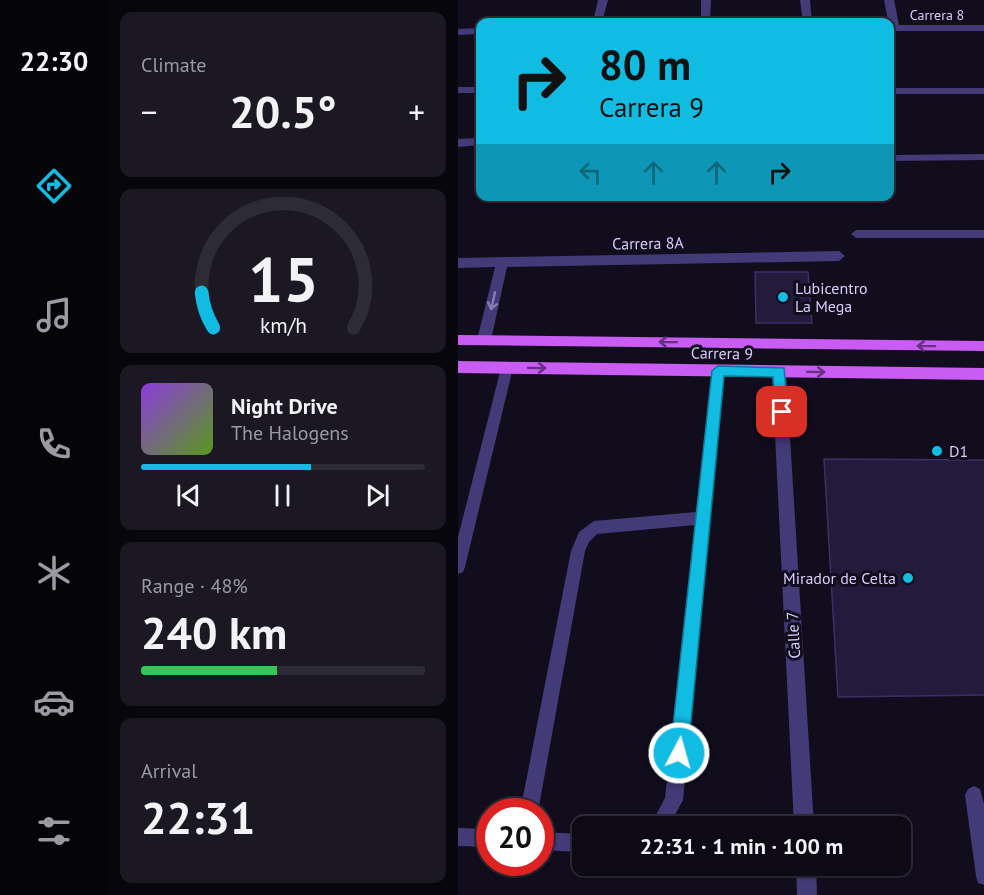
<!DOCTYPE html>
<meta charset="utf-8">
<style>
:root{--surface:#0d0a16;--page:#1b1823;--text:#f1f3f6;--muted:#9a9aa1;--line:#2d2b35;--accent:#11bce3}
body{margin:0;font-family:"PT Sans",sans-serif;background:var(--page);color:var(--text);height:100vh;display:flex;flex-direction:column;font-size:22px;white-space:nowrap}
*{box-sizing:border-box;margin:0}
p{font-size:20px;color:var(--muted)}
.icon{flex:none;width:33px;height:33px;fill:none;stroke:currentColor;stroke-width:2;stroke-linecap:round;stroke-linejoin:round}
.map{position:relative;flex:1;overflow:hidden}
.panel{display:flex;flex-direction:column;gap:12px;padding:12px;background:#07060c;width:350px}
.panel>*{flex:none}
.guide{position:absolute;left:18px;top:18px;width:418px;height:183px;border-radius:12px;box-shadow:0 2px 4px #0004,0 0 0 2px var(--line);background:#11bce3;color:#111;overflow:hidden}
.speed{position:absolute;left:18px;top:798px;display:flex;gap:12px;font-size:30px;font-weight:700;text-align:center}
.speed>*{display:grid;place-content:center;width:78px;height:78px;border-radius:50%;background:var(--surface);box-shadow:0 2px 4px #0004,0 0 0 2px var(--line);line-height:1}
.speed .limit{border:9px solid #d22;background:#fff;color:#111}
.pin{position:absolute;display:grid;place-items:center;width:51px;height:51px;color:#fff;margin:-26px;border-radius:12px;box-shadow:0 3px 9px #0006}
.me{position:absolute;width:66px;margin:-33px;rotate:6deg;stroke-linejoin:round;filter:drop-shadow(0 0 4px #0008)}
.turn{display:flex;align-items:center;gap:21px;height:126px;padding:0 24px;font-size:27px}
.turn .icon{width:78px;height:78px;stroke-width:2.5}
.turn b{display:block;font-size:42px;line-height:51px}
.lanes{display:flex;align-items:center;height:57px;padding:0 24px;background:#0003;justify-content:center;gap:30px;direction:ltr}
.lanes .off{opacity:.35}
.big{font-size:45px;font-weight:700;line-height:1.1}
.panel .card{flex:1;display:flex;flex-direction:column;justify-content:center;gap:9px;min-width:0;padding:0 21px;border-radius:12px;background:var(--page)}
.panel .dial{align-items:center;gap:0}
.dial svg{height:156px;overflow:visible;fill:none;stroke:var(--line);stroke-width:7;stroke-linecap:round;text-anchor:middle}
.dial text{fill:var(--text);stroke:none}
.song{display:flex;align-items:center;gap:18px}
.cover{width:72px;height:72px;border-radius:9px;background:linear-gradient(135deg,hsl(270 70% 55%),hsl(90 70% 35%))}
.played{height:6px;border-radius:3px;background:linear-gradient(90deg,var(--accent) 60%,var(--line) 60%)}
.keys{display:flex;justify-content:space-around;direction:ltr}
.heat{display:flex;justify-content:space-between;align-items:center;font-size:33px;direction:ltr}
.charge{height:9px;border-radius:4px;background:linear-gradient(90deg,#34c759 48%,var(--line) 0)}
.trip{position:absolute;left:114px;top:816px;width:339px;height:60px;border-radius:12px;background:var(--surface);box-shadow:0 2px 4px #0004,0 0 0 2px var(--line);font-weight:700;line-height:60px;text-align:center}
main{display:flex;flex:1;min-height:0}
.tab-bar{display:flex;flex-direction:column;width:108px;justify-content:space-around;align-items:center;background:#050409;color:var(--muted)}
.tab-bar .icon{width:42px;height:42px}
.tab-bar .selected{color:var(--accent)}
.tab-bar b{font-size:27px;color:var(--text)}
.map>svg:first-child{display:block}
</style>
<main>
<nav class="tab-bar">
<b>22:30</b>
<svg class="icon selected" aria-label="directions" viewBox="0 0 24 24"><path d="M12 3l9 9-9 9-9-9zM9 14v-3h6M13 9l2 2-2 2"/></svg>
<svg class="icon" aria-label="music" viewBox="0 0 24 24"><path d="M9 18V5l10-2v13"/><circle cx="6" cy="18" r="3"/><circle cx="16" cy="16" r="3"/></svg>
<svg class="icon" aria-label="phone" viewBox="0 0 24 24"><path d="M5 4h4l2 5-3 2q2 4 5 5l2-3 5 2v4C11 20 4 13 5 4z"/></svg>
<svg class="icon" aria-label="climate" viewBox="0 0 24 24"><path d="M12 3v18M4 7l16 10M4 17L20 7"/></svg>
<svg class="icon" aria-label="car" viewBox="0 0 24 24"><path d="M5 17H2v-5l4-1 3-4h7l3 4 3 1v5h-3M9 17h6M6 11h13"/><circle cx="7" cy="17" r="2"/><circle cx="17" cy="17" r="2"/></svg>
<svg class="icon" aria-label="filters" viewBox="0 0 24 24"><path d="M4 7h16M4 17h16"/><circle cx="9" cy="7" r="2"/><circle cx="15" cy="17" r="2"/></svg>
</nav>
<section class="panel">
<div class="card"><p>Climate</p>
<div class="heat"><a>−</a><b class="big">20.5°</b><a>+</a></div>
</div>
<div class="card dial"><svg viewBox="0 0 100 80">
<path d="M14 69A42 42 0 1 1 86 69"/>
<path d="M14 69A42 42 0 0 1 8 51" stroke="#11bce3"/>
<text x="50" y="56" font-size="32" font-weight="700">15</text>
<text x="50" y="72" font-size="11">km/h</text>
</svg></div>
<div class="card">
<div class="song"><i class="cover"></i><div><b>Night Drive</b><p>The Halogens</p></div></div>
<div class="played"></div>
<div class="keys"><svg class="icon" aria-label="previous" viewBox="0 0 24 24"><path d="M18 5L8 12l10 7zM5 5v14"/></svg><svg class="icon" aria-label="pause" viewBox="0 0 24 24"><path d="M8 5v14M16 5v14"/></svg><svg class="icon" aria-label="next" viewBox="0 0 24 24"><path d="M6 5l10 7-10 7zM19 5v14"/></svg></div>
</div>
<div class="card"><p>Range · 48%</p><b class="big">240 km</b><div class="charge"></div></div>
<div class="card"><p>Arrival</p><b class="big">22:31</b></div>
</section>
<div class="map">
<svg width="527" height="895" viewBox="0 0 527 895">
<rect width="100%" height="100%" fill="#110d1d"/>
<g fill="#241b3c" stroke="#3e2e66" stroke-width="1.5">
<path d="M297,272h53l4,51h-56z"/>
<path d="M366,459l161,1v235l-147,2z"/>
</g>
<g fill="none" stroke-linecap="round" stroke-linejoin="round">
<g fill="#433b78" fill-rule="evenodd">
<rect x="432" y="88" width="95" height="6"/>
<path d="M527,154v6l-95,1v-6z"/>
<path d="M398,230h129v8h-129l-5,-4z"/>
<path d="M49,363l6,5 -48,199 -2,5 -5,2v-37l43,-169z"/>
<path d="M260,366l6,5 -41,429 -14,26h-19l15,-28 30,-273 -98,9 -8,8 -4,9 -47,261h-18l51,-261 8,-19 15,-11 102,-9 16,-141z"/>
<path d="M516,786l6,3 5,18v78l-7,-2 -2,-7 -11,-81 3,-6z"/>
<path d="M0,828l32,1v18l-32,-1z"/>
<path d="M82,832l42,2v18l-42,-2z"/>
</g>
<g fill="#433b78" fill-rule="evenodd">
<path d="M140,0h10l-6,22h-9z"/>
<path d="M243,0h10l-1,22h-9z"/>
<path d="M342,0h10l2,22h-9z"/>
<path d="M426,0h10l5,25h86v6h-95z"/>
<path d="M22,28v6l-22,1v-6z"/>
<rect x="0" y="87" width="22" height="6"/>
<path d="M0,139l22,-1v7l-22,2z"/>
<path d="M381,251l6,5 -6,5 -332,6 -16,73 -7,5 -7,-5 18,-73 -37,1v-10z"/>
<path d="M321,366l7,6 28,454h-20l-22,-454z"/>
<path d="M338,866h20l1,29h-20z"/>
</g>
<g fill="#c85cf3" fill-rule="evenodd">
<path d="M0,335l527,6v10l-527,-6z"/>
<path d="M0,361l527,7v12l-527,-7z"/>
</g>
</g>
<defs><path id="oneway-shaft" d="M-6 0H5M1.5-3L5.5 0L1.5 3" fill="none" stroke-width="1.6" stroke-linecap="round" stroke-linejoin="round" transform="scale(1.5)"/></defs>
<use stroke="#857db3" href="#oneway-shaft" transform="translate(35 301) rotate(103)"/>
<g stroke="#63317d">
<use href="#oneway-shaft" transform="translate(210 342) rotate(-179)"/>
<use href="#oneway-shaft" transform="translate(468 346) rotate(-179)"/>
<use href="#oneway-shaft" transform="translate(79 368) rotate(1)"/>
<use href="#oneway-shaft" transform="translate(358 372) rotate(1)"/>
</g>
<path fill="#11bce3" stroke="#0b7a94" stroke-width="1.5" d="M260,366l66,2 4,44 -6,6 -7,-6 -2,-35 -49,-1 -36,377 -3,6 -6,2 -6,-2 -3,-6 42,-382z"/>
<g fill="#11bce3" stroke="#110d1d" stroke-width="2">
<circle cx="325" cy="297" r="6"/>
<circle cx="479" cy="451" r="6"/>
<circle cx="450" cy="578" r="6"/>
</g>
<g text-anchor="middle" stroke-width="6" stroke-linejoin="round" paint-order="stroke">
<g font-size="14" fill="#d6cdfb" stroke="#110d1d">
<text x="479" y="20">Carrera 8</text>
</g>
<g font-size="16" fill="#d6cdfb" stroke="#110d1d">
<text transform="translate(190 243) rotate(-1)" y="6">Carrera 8A</text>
<text transform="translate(264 353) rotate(1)" y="6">Carrera 9</text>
<text transform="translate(335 635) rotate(-93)" y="6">Calle 7</text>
</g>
<g font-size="16" fill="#d6cdfb" stroke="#110d1d" text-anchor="start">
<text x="337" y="294">Lubicentro<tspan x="337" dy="18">La Mega</tspan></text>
<text x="491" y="457">D1</text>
<text x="438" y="584" text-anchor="end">Mirador de Celta</text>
</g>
</g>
</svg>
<div class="speed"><div class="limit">20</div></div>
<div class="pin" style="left:324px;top:412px;background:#d93025"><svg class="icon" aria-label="arrive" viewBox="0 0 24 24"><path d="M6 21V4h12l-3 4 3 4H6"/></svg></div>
<svg class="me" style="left:221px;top:753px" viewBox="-20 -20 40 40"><circle r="17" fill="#11bce3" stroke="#fff" stroke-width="3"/><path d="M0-11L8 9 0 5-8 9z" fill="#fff"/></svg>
<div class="trip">22:31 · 1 min · 100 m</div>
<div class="guide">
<div class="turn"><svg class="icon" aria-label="right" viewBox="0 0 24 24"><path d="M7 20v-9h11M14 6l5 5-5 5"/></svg><div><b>80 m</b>Carrera 9</div></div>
<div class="lanes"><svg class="icon off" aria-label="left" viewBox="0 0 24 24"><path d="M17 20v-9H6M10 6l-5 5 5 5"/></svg><svg class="icon off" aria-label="ahead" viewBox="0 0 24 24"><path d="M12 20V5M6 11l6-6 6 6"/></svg><svg class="icon off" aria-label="ahead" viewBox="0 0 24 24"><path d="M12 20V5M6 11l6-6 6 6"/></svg><svg class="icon" aria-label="right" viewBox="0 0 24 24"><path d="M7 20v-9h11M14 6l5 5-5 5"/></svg></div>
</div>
</div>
</main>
